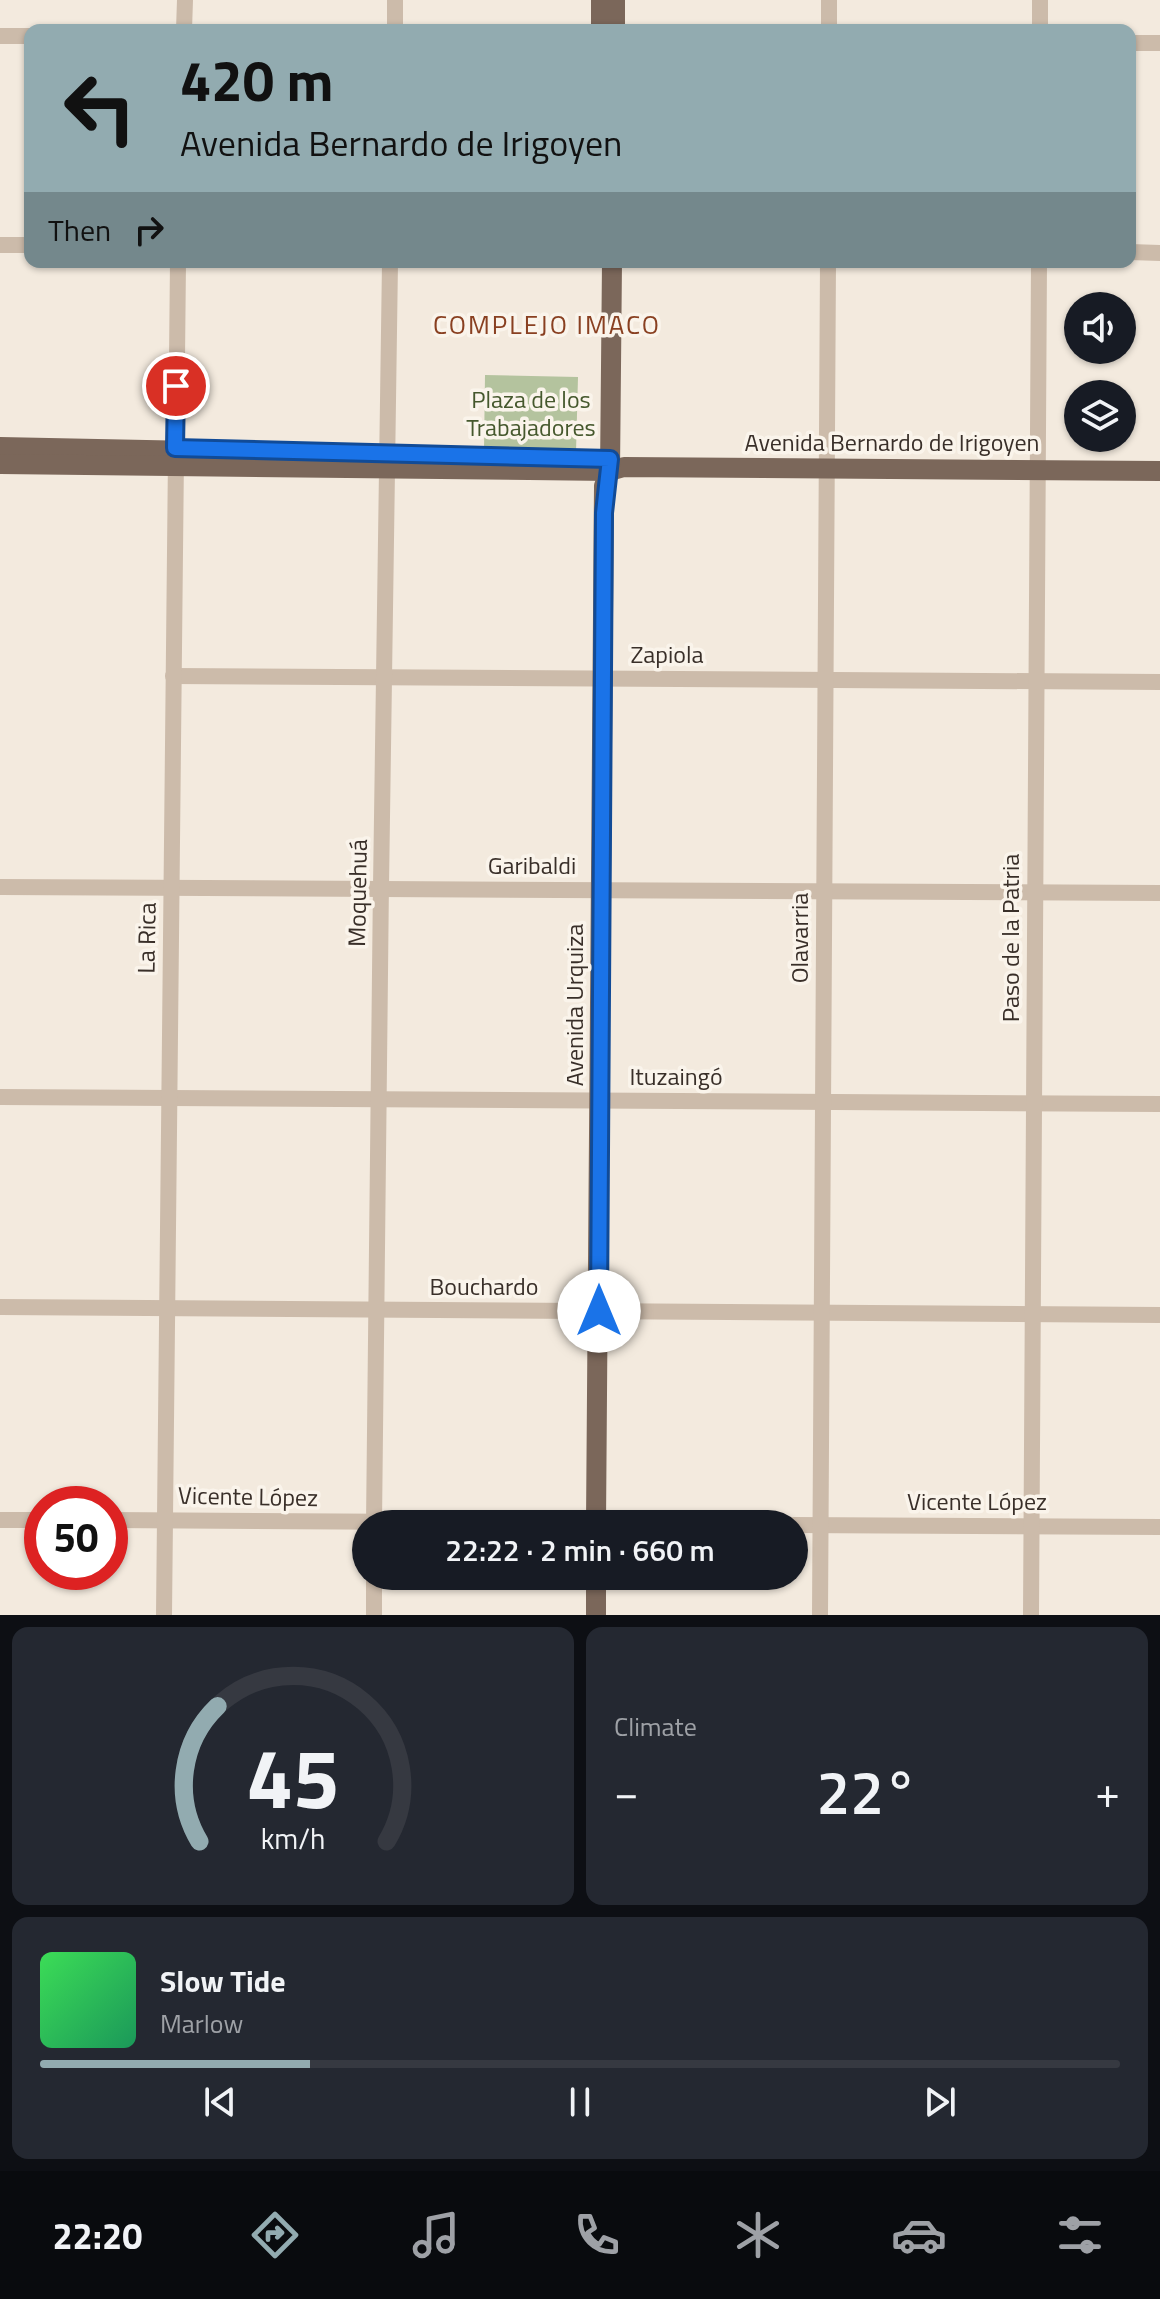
<!DOCTYPE html>
<meta charset="utf-8">
<style>
:root{--surface:#171b24;--page:#242831;--text:#f1f3f6;--muted:#9ea1a6;--line:#363941;--accent:#92abb0}
body{margin:0;font-family:"Titillium Web",sans-serif;background:var(--page);color:var(--text);height:100vh;display:flex;flex-direction:column;font-size:30px;white-space:nowrap}
*{box-sizing:border-box;margin:0}
p{font-size:26px;color:var(--muted)}
.icon{flex:none;width:44px;height:44px;fill:none;stroke:currentColor;stroke-width:2;stroke-linecap:round;stroke-linejoin:round}
.map{position:relative;height:1615px;overflow:hidden}
.details{display:flex;flex-direction:column;gap:12px;padding:12px;background:#0d0f14;flex:1}
.details>*{flex:none}
.top-card{position:absolute;left:24px;top:24px;width:1112px;height:244px;border-radius:16px;box-shadow:0 2px 6px #0004;background:#92abb0;color:#111;overflow:hidden}
.buttons{position:absolute;left:1064px;top:292px;display:grid;gap:16px}
.buttons a{display:grid;place-items:center;width:72px;height:72px;border-radius:50%;background:var(--surface);box-shadow:0 2px 6px #0004;font-size:40px}
.speed{position:absolute;left:24px;top:1486px;display:flex;gap:16px;font-size:40px;font-weight:700;text-align:center}
.speed>*{display:grid;place-content:center;width:104px;height:104px;border-radius:50%;background:var(--surface);box-shadow:0 2px 6px #0004;line-height:1}
.speed .limit{border:12px solid #d22;background:#fff;color:#111}
.pin{position:absolute;display:grid;place-items:center;width:68px;height:68px;color:#fff;margin:-34px;border:4px solid #fff;border-radius:50%;box-shadow:0 2px 8px #0007}
.me{position:absolute;width:88px;margin:-44px;rotate:0deg;stroke-linejoin:round;filter:drop-shadow(0 0 6px #0008)}
.turn{display:flex;align-items:center;gap:28px;height:168px;padding:0 24px;font-size:36px}
.turn .icon{width:104px;height:104px;stroke-width:2.5}
.turn b{display:block;font-size:56px;line-height:68px}
.then{display:flex;align-items:center;height:76px;padding:0 24px;background:#0003;gap:16px;font-size:30px}
.big{font-size:60px;font-weight:600;line-height:1.1}
.details .tile{flex:1;display:flex;flex-direction:column;justify-content:center;gap:12px;min-width:0;padding:0 28px;border-radius:16px;background:var(--page)}
.details .dial{align-items:center;gap:0}
.dial svg{height:208px;overflow:visible;fill:none;stroke:var(--line);stroke-width:7;stroke-linecap:round;text-anchor:middle}
.dial text{fill:var(--text);stroke:none}
.song{display:flex;align-items:center;gap:24px}
.cover{width:96px;height:96px;border-radius:12px;background:linear-gradient(135deg,hsl(130 70% 55%),hsl(150 70% 35%))}
.played{height:8px;border-radius:4px;background:linear-gradient(90deg,var(--accent) 25%,var(--line) 25%)}
.keys{display:flex;justify-content:space-around;direction:ltr}
.heat{display:flex;justify-content:space-between;align-items:center;font-size:44px;direction:ltr}
.details .tiles{flex:1;display:grid;gap:12px;grid-template-columns:1fr 1fr}
.tile:last-child{grid-column:span 2}
.trip{position:absolute;left:352px;top:1510px;width:456px;height:80px;border-radius:40px;background:var(--surface);box-shadow:0 2px 6px #0004;font-weight:600;line-height:80px;text-align:center}
.menu{display:flex;height:128px;justify-content:space-around;align-items:center;background:#090b0e;color:var(--muted)}
.menu .icon{width:56px;height:56px}
.menu .selected{color:var(--accent)}
.menu b{font-size:36px;color:var(--text)}
.map>svg:first-child{display:block}
</style>
<div class="map">
<svg width="1160" height="1615" viewBox="0 0 1160 1615">
<rect width="100%" height="100%" fill="#f3eade"/>
<path fill="#b4c39e" d="M485,375l93,2 -2,75 -92,-2z"/>
<g fill="none" stroke-linecap="round" stroke-linejoin="round">
<g stroke="#cba" stroke-width="16">
<path d="M184,30l1,-30"/>
<path d="M395,30v-30"/>
<path d="M829,30v-30"/>
<path d="M1040,30v-30"/>
<path d="M0,36h30"/>
<path d="M1130,43h30"/>
<path d="M0,245h30"/>
<path d="M1130,252l30,1"/>
<path d="M173,676l987,6"/>
<path d="M0,887l1160,6"/>
<path d="M0,1097l1160,7"/>
<path d="M0,1307l1160,8"/>
<path d="M0,1520h42"/>
<path d="M110,1520l611,4"/>
<path d="M374,1524c5,-421 8,-841 16,-1262"/>
<path d="M794,1525l366,2"/>
<path d="M374,1576v39"/>
<path d="M164,1615l14,-1353"/>
<path d="M820,1615l8,-1353"/>
<path d="M1031,1615l8,-1353"/>
</g>
<g stroke="#7b675a" stroke-width="20">
<path d="M601,30v-30"/>
<path d="M615,30v-30"/>
<path d="M0,447l342,7"/>
<path d="M0,464l610,7 14,-4 536,4"/>
<path d="M596,1524l8,-1038 6,-15 2,-209"/>
<path d="M596,1615v-39"/>
</g>
</g>
<g fill="none" stroke-linecap="round" stroke-linejoin="round">
<g stroke="#114b97" stroke-width="20">
<path id="route" d="M176,386l-1,62 435,11 -6,54 -5,798"/>
</g>
<use href="#route" stroke="#1a73e8" stroke-width="14"/>
</g>
<g text-anchor="middle" stroke-width="7" stroke-linejoin="round" paint-order="stroke">
<g font-size="24" fill="#45582d" stroke="#faf4eb">
<text x="531" y="408">Plaza de los<tspan x="531" dy="28">Trabajadores</tspan></text>
</g>
<g font-size="24" fill="#392f29" stroke="#faf4eb">
<text x="892" y="451">Avenida Bernardo de Irigoyen</text>
<text x="667" y="663">Zapiola</text>
<text x="532" y="874">Garibaldi</text>
<text transform="translate(358 893) rotate(-89)" y="8">Moquehuá</text>
<text transform="translate(147 938) rotate(-89)" y="8">La Rica</text>
<text transform="translate(800 938) rotate(-90)" y="8">Olavarria</text>
<text transform="translate(1011 938) rotate(-90)" y="8">Paso de la Patria</text>
<text transform="translate(575 1005) rotate(-90)" y="8">Avenida Urquiza</text>
<text x="676" y="1085">Ituzaingó</text>
<text x="484" y="1295">Bouchardo</text>
<text transform="translate(248 1497) rotate(1)" y="8">Vicente López</text>
<text x="977" y="1510">Vicente López</text>
</g>
<g font-size="26" letter-spacing="2" fill="#894021" stroke="#faf4eb">
<text x="547" y="334">COMPLEJO IMACO</text>
</g>
</g>
</svg>
<div class="buttons">
<a><svg class="icon" aria-label="sound" viewBox="0 0 24 24"><path d="M4 9h4l5-4v14l-5-4H4zM17 9q2 3 0 6"/></svg></a>
<a><svg class="icon" aria-label="layers" viewBox="0 0 24 24"><path d="M12 4l9 5-9 5-9-5zM3 14l9 5 9-5"/></svg></a>
</div>
<div class="speed"><div class="limit">50</div></div>
<div class="pin" style="left:176px;top:386px;background:#d93025"><svg class="icon" aria-label="arrive" viewBox="0 0 24 24"><path d="M6 21V4h12l-3 4 3 4H6"/></svg></div>
<svg class="me" style="left:599px;top:1311px" viewBox="-20 -20 40 40"><circle r="19" fill="#fff"/><path d="M0-13L10 11 0 6-10 11z" fill="#1a73e8"/></svg>
<div class="trip">22:22 · 2 min · 660 m</div>
<div class="top-card">
<div class="turn"><svg class="icon" aria-label="left" viewBox="0 0 24 24"><path d="M17 20v-9H6M10 6l-5 5 5 5"/></svg><div><b>420 m</b>Avenida Bernardo de Irigoyen</div></div>
<div class="then">Then<svg class="icon" aria-label="right" viewBox="0 0 24 24"><path d="M7 20v-9h11M14 6l5 5-5 5"/></svg></div>
</div>
</div>
<section class="details">
<div class="tiles">
<div class="tile dial"><svg viewBox="0 0 100 80">
<path d="M14 69A42 42 0 1 1 86 69"/>
<path d="M14 69A42 42 0 0 1 21 17" stroke="#92abb0"/>
<text x="50" y="56" font-size="32" font-weight="700">45</text>
<text x="50" y="72" font-size="11">km/h</text>
</svg></div>
<div class="tile"><p>Climate</p>
<div class="heat"><a>−</a><b class="big">22°</b><a>+</a></div>
</div>
<div class="tile">
<div class="song"><i class="cover"></i><div><b>Slow Tide</b><p>Marlow</p></div></div>
<div class="played"></div>
<div class="keys"><svg class="icon" aria-label="previous" viewBox="0 0 24 24"><path d="M18 5L8 12l10 7zM5 5v14"/></svg><svg class="icon" aria-label="pause" viewBox="0 0 24 24"><path d="M8 5v14M16 5v14"/></svg><svg class="icon" aria-label="next" viewBox="0 0 24 24"><path d="M6 5l10 7-10 7zM19 5v14"/></svg></div>
</div>
</div>
</section>
<nav class="menu">
<b>22:20</b>
<svg class="icon selected" aria-label="directions" viewBox="0 0 24 24"><path d="M12 3l9 9-9 9-9-9zM9 14v-3h6M13 9l2 2-2 2"/></svg>
<svg class="icon" aria-label="music" viewBox="0 0 24 24"><path d="M9 18V5l10-2v13"/><circle cx="6" cy="18" r="3"/><circle cx="16" cy="16" r="3"/></svg>
<svg class="icon" aria-label="phone" viewBox="0 0 24 24"><path d="M5 4h4l2 5-3 2q2 4 5 5l2-3 5 2v4C11 20 4 13 5 4z"/></svg>
<svg class="icon" aria-label="climate" viewBox="0 0 24 24"><path d="M12 3v18M4 7l16 10M4 17L20 7"/></svg>
<svg class="icon" aria-label="car" viewBox="0 0 24 24"><path d="M5 17H2v-5l4-1 3-4h7l3 4 3 1v5h-3M9 17h6M6 11h13"/><circle cx="7" cy="17" r="2"/><circle cx="17" cy="17" r="2"/></svg>
<svg class="icon" aria-label="filters" viewBox="0 0 24 24"><path d="M4 7h16M4 17h16"/><circle cx="9" cy="7" r="2"/><circle cx="15" cy="17" r="2"/></svg>
</nav>
